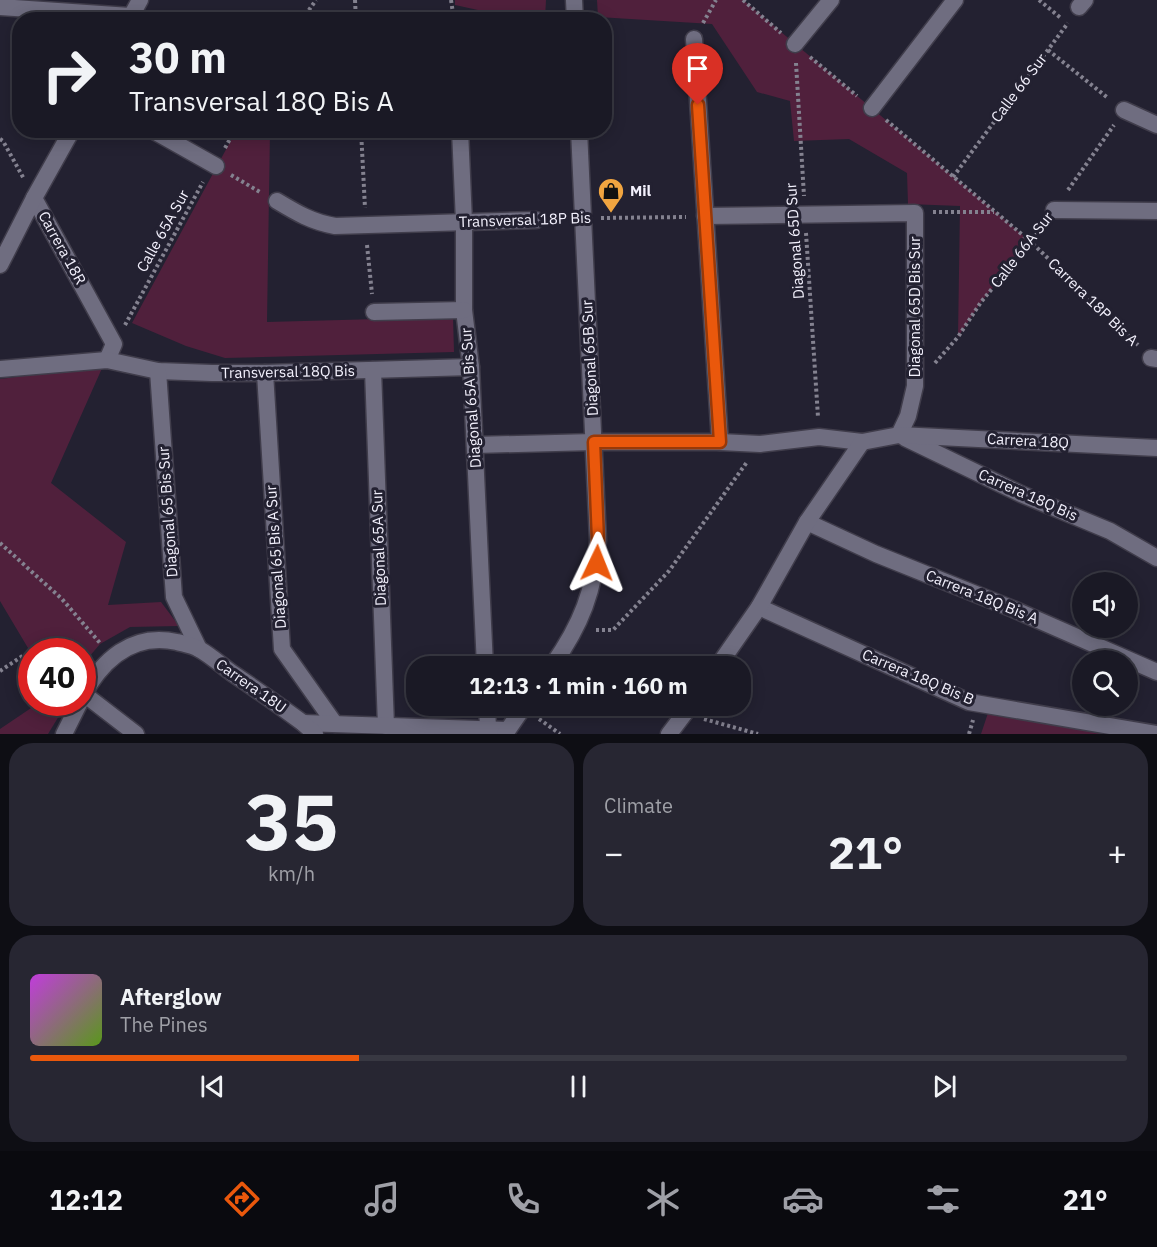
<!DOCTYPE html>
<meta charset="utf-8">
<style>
:root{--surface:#1a1925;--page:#272632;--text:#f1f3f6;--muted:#9fa0a7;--line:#383842;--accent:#ea580c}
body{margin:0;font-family:"IBM Plex Sans",sans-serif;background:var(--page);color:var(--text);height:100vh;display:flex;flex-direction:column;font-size:22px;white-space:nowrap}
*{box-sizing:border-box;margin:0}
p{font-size:20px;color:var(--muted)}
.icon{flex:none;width:33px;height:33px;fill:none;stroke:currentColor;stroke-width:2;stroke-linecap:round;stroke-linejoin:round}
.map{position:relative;height:734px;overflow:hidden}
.sheet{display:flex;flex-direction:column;gap:9px;padding:9px;background:#0e0e14;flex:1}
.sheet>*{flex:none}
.hud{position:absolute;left:12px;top:12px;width:600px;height:126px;border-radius:24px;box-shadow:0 3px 15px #0003,0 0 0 2px var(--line);background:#1a1925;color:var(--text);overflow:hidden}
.buttons{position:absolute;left:1072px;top:572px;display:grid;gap:12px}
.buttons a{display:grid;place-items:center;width:66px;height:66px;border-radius:50%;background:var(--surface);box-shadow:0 3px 15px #0003,0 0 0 2px var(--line);font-size:30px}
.speed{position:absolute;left:18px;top:638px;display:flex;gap:12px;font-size:30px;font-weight:700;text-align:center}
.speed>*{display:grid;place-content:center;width:78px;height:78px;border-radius:50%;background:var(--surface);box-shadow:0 3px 15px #0003,0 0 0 2px var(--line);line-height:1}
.speed .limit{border:9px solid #d22;background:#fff;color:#111}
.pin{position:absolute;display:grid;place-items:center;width:51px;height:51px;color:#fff;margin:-62px -26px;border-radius:50% 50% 50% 0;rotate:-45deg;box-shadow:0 0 6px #0007}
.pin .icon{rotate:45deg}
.me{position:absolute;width:66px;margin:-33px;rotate:2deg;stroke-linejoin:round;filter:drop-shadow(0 0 4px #0008)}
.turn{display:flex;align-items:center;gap:21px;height:126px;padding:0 18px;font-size:27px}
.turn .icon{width:78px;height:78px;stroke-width:2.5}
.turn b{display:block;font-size:42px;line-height:51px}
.big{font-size:45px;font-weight:700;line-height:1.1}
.sheet .card{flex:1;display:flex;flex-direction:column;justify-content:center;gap:9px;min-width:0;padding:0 21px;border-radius:24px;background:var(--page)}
.sheet .dial{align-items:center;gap:0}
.dial b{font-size:78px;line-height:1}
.song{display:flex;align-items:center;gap:18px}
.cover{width:72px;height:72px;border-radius:9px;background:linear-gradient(135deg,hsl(290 70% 55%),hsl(90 70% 35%))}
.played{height:6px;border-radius:3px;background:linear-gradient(90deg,var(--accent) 30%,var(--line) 30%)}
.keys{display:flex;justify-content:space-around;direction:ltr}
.heat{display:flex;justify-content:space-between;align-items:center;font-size:33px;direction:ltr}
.sheet .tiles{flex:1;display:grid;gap:9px;grid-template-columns:1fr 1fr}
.card:last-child{grid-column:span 2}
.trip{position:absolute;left:406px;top:656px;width:345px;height:60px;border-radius:24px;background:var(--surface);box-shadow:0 3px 15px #0003,0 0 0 2px var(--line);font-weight:700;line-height:60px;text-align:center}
.dock{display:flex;height:96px;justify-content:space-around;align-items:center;background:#0a0a0f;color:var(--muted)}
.dock .icon{width:42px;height:42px}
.dock .on{color:var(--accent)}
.dock b{font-size:27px;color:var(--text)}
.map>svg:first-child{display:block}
</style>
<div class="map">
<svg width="1157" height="734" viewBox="0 0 1157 734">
<rect width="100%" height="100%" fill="#232131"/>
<g fill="#50203c">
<path d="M455,0h91l-1,19h-26l-64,-14z"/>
<path d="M597,0h146l288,242 -50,60 -23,35 2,-131 -52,-2 -1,-31 -58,-34 -55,2 -4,-40 -33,-9 -45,-68 -114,-7z"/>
<path d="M236,131h34l-3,191 186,-5 1,35 -229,6 -39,-12 -54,-23z"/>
<path d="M103,366l-52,117 75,59 -18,63 53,-3 18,24 -49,1 -30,17 -17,20 -1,-13h-50l-1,2 -31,-52v-222z"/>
<path d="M40,702h25l-3,9 -14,23h-48v-5z"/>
<path d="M989,710l163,24h-171z"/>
</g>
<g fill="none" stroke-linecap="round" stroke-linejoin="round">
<g stroke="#403d4b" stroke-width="19">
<g id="minor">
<path d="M0,7l130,9"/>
<path d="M1079,7l6,-7"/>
<path d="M129,20l11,-20"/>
<path d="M694,39l26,403"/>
<path d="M795,44l36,-44"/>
<path d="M872,108l83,-108"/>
<path d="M1124,110l33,15"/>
<path d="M152,130l64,36"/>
<path d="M460,130l4,92v88l7,57 14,299"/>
<path d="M34,198l80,146 -7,16"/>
<path d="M277,201c20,12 35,21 58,25l201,-6"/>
<path d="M1054,210l103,1"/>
<path d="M705,216l210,-3v173l-7,30 -9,19"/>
<path d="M0,265l34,-67 38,-68"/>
<path d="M374,312l90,-2"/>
<path d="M1151,358l6,1"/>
<path d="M0,369l107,-9 51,11 54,2h53l206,-6"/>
<path d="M373,370l13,356"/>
<path d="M158,371l16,226 25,52"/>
<path d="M265,373l17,276 53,75"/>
<path d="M905,438l116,56 89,37 47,27"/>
<path d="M475,445l119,-3h126l40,2 59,-7 43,5 37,-7 258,13"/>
<path d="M807,522l69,32 137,55 144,63"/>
<path d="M759,607l210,95 188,32"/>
<path d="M718,666l41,-59 48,-85 55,-80"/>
<path d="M84,694l52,40"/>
<path d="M487,705l1,24"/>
<path d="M303,723l204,7"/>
<path d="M669,734l22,-29"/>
</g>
</g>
<g stroke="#403d4b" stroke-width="19">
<g id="tertiary">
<path d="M574,0l1,20"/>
<path d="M552,666c29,-41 43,-76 46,-126l-19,-410"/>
<path d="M82,697c20,-37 50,-65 95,-55 7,2 15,3 22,7 11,6 22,16 33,24 24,16 48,33 71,50l12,11"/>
<path d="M64,734l16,-32"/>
<path d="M505,734l20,-29"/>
</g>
</g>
<g stroke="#848290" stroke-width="4" stroke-dasharray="3 3" stroke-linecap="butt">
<path d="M355,0l1,20"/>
<path d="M451,0l3,20"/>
<path d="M743,0l38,33"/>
<path d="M1039,0l23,19"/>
<path d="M302,20l14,-20"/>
<path d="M703,23l13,-23"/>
<path d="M1048,50l60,48"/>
<path d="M810,57l47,39"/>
<path d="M796,63l8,133"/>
<path d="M886,120l145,122 107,103"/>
<path d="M361,130l4,78"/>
<path d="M0,139l3,2 21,38"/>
<path d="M225,148l10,-18"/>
<path d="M231,175l29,17"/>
<path d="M953,177l115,-154"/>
<path d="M1068,190l46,-65"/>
<path d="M933,212h61"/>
<path d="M601,218l85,-1"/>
<path d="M806,233l12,184"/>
<path d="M367,245l5,49"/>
<path d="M125,325l78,-143"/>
<path d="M935,363l23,-26 23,-35 50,-60 12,-17"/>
<path d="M0,543l62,56 38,44"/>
<path d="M596,630h17l56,-59 78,-109"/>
<path d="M0,671l24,-16"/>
<path d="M539,719l21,15"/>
<path d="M704,719l54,15"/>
<path d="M969,734l4,-14"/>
</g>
<use href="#minor" stroke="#6f6d80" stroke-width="16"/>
<use href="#tertiary" stroke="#6f6d80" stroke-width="16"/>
</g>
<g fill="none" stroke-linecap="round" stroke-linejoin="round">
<g stroke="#983908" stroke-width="15">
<path id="route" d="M597,563l1,-23 -4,-98h126l-22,-337"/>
</g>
<use href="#route" stroke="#ea580c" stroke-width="10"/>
</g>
<defs>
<g id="shop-pin" transform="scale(1.35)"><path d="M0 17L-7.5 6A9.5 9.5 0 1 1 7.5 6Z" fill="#f1a540" stroke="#232131"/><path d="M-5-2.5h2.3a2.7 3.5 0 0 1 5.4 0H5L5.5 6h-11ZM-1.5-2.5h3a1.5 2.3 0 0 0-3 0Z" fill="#111"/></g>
</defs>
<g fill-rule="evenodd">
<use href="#shop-pin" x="611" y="191"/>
</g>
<g text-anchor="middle" stroke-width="6" stroke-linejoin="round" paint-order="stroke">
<g font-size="15" fill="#f3f1fd" stroke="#232131">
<text transform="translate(1019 88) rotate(-53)" y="5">Calle 66 Sur</text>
<text transform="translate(525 220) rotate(-2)" y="5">Transversal 18P Bis</text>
<text transform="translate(163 231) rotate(-61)" y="5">Calle 65A Sur</text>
<text transform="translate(795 241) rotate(-94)" y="5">Diagonal 65D Sur</text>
<text transform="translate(62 248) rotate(61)" y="5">Carrera 18R</text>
<text transform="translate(1022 250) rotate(-52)" y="5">Calle 66A Sur</text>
<text transform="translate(1093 302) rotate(44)" y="5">Carrera 18P Bis A</text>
<text transform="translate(915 307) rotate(-90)" y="5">Diagonal 65D Bis Sur</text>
<text transform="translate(590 358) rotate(-93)" y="5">Diagonal 65B Sur</text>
<text transform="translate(288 372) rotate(-1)" y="5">Transversal 18Q Bis</text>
<text transform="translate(471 398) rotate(-94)" y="5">Diagonal 65A Bis Sur</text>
<text transform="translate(1028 441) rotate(3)" y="5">Carrera 18Q</text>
<text transform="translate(1028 495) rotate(24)" y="5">Carrera 18Q Bis</text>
<text transform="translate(168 512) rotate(-94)" y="5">Diagonal 65 Bis Sur</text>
<text transform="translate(379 548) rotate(-92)" y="5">Diagonal 65A Sur</text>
<text transform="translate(276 557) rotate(-94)" y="5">Diagonal 65 Bis A Sur</text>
<text transform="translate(982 597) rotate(22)" y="5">Carrera 18Q Bis A</text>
<text transform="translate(918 677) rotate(23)" y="5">Carrera 18Q Bis B</text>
<text transform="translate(251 686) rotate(35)" y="5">Carrera 18U</text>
</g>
<g font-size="15" font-weight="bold" fill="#f3f1fd" stroke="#232131" text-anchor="start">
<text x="630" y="196">Mil</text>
</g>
</g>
</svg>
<div class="buttons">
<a><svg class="icon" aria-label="sound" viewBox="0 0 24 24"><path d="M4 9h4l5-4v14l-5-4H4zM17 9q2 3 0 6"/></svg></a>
<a><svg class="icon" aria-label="search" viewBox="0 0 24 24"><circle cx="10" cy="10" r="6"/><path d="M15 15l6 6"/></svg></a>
</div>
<div class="speed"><div class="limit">40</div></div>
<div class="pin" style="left:698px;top:105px;background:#d93025"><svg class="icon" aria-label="arrive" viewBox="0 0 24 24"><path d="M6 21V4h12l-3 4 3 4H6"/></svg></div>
<svg class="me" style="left:597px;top:563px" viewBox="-20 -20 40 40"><path d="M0-17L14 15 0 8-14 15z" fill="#ea580c" stroke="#fff" stroke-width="4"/></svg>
<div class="trip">12:13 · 1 min · 160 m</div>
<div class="hud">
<div class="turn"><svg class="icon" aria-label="right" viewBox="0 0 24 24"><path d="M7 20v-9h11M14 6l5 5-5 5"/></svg><div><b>30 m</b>Transversal 18Q Bis A</div></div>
</div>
</div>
<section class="sheet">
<div class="tiles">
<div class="card dial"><b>35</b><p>km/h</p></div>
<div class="card"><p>Climate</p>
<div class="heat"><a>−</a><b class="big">21°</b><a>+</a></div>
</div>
<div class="card">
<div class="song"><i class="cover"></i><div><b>Afterglow</b><p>The Pines</p></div></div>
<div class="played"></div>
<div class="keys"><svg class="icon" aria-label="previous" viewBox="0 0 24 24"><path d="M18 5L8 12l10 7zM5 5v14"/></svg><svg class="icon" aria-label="pause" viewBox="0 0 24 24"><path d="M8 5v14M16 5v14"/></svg><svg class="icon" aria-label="next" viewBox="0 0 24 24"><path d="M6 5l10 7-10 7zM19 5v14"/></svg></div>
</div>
</div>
</section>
<nav class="dock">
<b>12:12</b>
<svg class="icon on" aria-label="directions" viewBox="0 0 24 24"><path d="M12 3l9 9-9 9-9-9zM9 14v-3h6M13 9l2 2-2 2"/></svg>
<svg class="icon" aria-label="music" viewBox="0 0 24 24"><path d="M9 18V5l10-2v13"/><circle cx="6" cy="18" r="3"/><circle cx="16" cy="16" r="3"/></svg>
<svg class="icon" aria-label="phone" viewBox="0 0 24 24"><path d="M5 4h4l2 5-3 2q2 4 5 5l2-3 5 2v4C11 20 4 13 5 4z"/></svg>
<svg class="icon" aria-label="climate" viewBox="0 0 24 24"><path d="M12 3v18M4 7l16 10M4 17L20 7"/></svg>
<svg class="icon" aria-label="car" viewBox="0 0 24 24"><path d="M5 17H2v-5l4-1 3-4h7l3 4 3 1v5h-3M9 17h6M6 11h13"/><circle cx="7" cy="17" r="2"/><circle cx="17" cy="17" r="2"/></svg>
<svg class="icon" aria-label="filters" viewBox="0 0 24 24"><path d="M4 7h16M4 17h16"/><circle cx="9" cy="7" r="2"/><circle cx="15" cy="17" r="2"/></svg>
<b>21°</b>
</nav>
